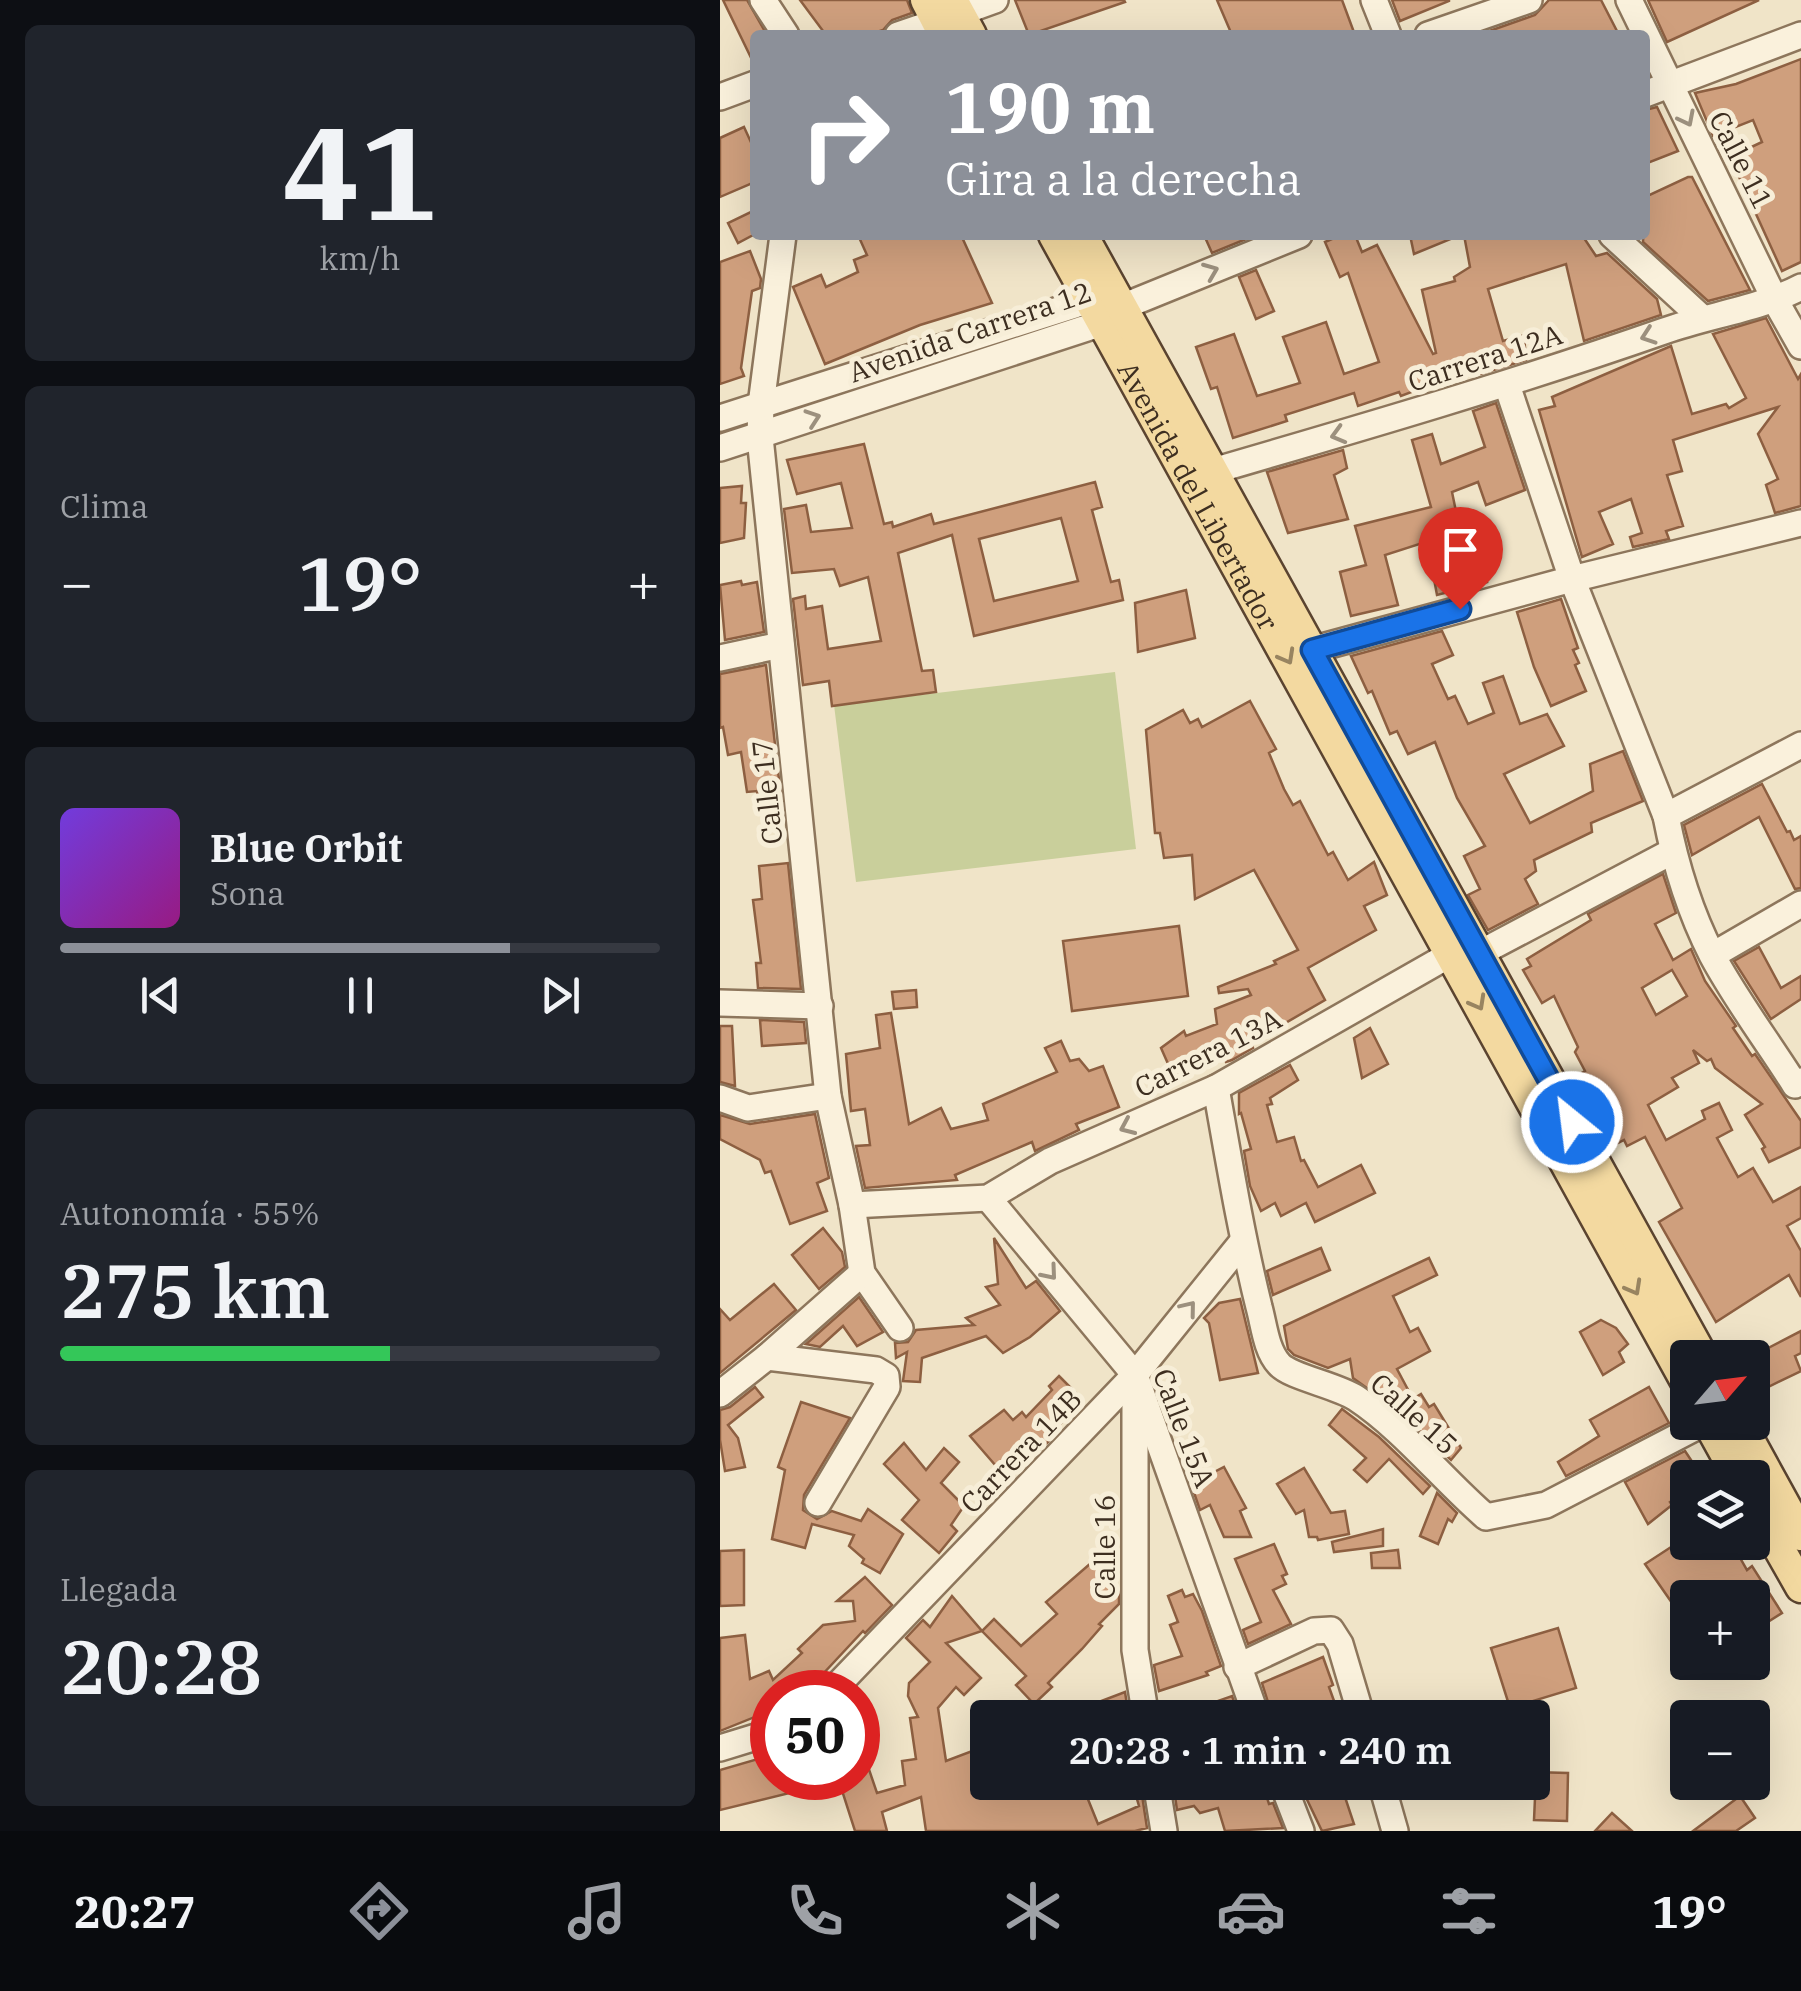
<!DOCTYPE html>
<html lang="es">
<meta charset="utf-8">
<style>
:root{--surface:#171b24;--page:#20242c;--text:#f1f3f6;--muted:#9ea1a6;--line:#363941;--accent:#8c9099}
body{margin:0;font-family:"IBM Plex Serif",serif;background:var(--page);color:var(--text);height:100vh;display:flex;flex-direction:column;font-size:38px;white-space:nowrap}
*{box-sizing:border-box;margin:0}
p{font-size:32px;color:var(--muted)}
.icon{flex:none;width:55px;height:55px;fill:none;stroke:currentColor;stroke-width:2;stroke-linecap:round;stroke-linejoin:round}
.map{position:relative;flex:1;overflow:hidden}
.details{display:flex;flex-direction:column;gap:25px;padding:25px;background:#0d0f14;width:720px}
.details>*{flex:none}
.guide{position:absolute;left:30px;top:30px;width:900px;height:210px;border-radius:10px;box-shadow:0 10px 40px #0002;background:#8c9099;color:#fff;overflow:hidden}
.needle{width:65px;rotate:62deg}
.controls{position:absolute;left:950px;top:1340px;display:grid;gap:20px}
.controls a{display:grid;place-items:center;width:100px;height:100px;border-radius:10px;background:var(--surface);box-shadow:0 10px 40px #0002;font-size:50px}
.speed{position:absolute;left:30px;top:1670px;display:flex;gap:20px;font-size:50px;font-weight:700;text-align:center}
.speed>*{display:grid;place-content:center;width:130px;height:130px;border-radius:50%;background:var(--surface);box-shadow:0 10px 40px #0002;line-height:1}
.speed .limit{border:15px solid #d22;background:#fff;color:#111}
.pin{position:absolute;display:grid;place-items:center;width:85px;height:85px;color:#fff;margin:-102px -42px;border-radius:50% 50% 50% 0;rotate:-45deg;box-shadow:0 0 10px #0007}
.pin .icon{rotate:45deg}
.me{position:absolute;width:110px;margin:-55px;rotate:331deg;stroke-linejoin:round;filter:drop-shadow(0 0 8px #0008)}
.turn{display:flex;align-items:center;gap:35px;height:210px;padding:0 30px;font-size:45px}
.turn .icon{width:130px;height:130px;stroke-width:2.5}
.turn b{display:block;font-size:70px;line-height:85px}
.big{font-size:75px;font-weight:600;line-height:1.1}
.details .tile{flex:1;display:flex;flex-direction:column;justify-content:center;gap:15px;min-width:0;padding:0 35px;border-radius:15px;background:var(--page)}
.details .dial{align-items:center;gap:0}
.dial b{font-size:130px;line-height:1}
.song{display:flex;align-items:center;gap:30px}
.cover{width:120px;height:120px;border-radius:15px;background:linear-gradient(135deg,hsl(260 70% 55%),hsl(310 70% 35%))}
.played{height:10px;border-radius:5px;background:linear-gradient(90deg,var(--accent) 75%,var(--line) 75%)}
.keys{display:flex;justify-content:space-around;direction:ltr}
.heat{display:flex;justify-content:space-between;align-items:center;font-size:55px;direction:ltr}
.charge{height:15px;border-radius:8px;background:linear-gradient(90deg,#34c759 55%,var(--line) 0)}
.trip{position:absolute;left:250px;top:1700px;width:580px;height:100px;border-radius:10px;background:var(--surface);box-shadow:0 10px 40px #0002;font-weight:600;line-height:100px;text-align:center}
.tabs{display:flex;height:160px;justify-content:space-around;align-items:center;background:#090b0e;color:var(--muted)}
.tabs .icon{width:70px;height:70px}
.tabs .on{color:var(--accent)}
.tabs b{font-size:45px;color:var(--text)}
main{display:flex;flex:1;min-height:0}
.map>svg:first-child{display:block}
</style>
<main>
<section class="details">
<div class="tile dial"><b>41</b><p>km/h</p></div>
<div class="tile"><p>Clima</p>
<div class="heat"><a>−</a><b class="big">19°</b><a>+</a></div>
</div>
<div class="tile">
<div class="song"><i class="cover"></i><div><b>Blue Orbit</b><p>Sona</p></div></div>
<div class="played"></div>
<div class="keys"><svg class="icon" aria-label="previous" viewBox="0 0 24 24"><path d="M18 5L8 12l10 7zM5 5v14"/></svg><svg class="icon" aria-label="pause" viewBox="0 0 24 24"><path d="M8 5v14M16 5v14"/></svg><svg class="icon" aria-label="next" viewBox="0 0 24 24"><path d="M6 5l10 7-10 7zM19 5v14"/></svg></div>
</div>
<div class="tile"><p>Autonomía · 55%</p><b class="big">275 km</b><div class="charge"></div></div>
<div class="tile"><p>Llegada</p><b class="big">20:28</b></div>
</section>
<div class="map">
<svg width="1081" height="1831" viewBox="0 0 1081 1831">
<rect width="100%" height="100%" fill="#f0e4c8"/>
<path fill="#c9cf9b" d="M395,672l21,177 -280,33 -22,-177z"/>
<g fill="#cf9f7d" stroke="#8d5f41" stroke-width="2.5" fill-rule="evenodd">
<path d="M3,0h24l20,35h-12v31z"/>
<path d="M80,0h107l5,13 -20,7 -9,10 -15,5h-42z"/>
<path d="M295,0h109l1,2 -96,33z"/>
<path d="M497,0h125l13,35h-123z"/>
<path d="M672,0h57v1l-49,20z"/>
<path d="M829,0h52l18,35h-141l57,-20z"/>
<path d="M928,0h111l-92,42z"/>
<path d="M1081,59v203l-19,9 -52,-114 32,-15 -9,-22 -40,16 -18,-43 41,-9z"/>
<path d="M937,107l21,44 -33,13v-54z"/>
<path d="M24,127l11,24v31l-35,15v-59z"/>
<path d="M968,177h4l58,113 -42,11 -65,-59 2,-45z"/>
<path d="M35,210v24l-17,9 -10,-20z"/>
<path d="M138,235h103l31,68 -72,22 -95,39 -32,-77 28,-12 5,12 32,-15 -4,-12 13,-5z"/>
<path d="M484,235h52l-44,18z"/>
<path d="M621,235h14l7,17 15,-7 56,109 3,-1 -14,-63 33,-9 -1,-4 16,-10 -6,-32h118l14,21 11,-3 50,46 4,16 -77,26 -18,-77 -78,25 15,52 21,-6 2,25 -45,14 -14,-3 -2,-7 -31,5 4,13 -37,14 -2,-4 -41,14 -4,-13 -69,22 2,6 -54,17 -16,-51 -6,2 -15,-42 38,-13 23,62 43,-13 -17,-46 43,-15 18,52 35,-12 -31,-89 -8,4 -15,-35z"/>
<path d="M690,235h48v1l-44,18z"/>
<path d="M30,251l11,28 -1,9 -8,3 -11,77 3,8 -24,8v-122z"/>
<path d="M536,270l18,41 -18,8 -17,-42z"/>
<path d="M1046,318l32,61 3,-5v132l-26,7 -9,-28 12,-6 -20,-45 20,-27 -105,33 9,31 -15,4 16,51 -17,5 3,8 -36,8 -3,-10 12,-4 -11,-34 -32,13 14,32 -31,13 -43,-147 16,-4 -3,-9 119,-51 21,68 34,-10 3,4 17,-10 -33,-64z"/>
<path d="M776,403l29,87 -39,15 -8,-23 -26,10 8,39 -75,24 13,50 -47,11 -11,-44 26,-7 -11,-39 76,-19 -19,-67 20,-6 9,30 44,-17 -12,-36z"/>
<path d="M144,444l20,80 8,-2 1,5 38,-13 3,10 161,-42 7,25 -10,3 19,72 8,-2 4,20 -149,36 -22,-101 -54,18 24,118 11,-1 3,22 -104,14 -3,-25 -26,4 -10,-86 12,-3 1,13 16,-3 6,43 53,-8 -13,-64 -28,9 -6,-17 -42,4 -8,-64 22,-4 5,27 41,-4 -11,-45 -44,11 -10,-34zM341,518l17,63 -84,20 -15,-62z"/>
<path d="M623,450l4,18 -13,7 14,44 -60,14 -21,-61z"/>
<path d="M22,486l-1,17h5l-2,35 -24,5v-55z"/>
<path d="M763,566l4,16 -50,13 -3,-16z"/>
<path d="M21,581l1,4 15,-3 7,50 -39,8 -5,-55z"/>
<path d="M466,590l9,48 -57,14 -3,-49z"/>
<path d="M841,599l17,49 -5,2 6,13 -4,2 11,26 -35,15 -17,-39 -17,-55z"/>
<path d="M722,631l11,24 -21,9 16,35 7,-3 13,28 26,-11 -11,-30 20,-7 17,48 27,-10 17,32 -60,28 26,49 63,-32 -3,-27 33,-13 20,50 -52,22 1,9 -58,28 2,11 -11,8 13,25 -50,26 -20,-35 12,-6 -16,-33 21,-10 -28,-48 -22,-56 -27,12 -11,-23 -7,3 -18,-43 -4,2 -17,-37z"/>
<path d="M46,665l16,141 -22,3 -3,-18 -10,1 -6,-40 -13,3 -5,-28 -3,1v-54z"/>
<path d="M530,701l26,48 -7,4 15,36 9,16 7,-4 28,54 5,-3 15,28 26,-18 13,33 -23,11 12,24 -68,38 17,32 -74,43 2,5 -21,12 -6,2 -3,-8 -50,21 -12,-27 23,-17 2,5 31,-12 -2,-15 36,-14 -3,-6 -29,4 -1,-6 58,-23 -2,-3 24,-11 -44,-80 -59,29 -3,-44 -28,3 -4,-25h-5l-9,-103 37,-20 7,13 8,-4 4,8z"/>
<path d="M1042,784l25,48 3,-1 4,9 7,-4v52l-6,1 -36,-72 -67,38 -8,-30z"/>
<path d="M68,863l13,126 -43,-1 -2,-25h5l-8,-63 9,-1 -3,-33z"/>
<path d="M943,874l13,39 -21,11 18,36 18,-11 14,32 31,45 -3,2 19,28 3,-2 46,67v26l-32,15 -7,-13 3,-2 -20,-32 17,-11 -47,-36 -4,-9 -4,2 -14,-11 6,13 -27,15 6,9 -30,18 18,35 39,-21 -3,-8 17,-8 13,27 -15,8 21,39 15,-9 20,34 28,-15v31l-14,8 14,25v46l-12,-22 -73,47 -57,-100 23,-14 -37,-71 -18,9 -3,-6 -8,4 -36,-70 5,-3 -10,-19 3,-5 -24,-51 -12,7 -19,-33 8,-4 -4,-7 64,-39 -3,-6zM952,970l15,26 -31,19 -14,-27z"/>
<path d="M459,926l9,70 -116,15 -9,-70z"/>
<path d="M1039,947l22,41 20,-12v23l-30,20 -37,-58z"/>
<path d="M196,990l1,17 -23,2 -2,-17z"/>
<path d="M171,1013l18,111 32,-16 10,21 37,-9 -5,-16 74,-32 -12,-24 16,-7 9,20 9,-2 10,12 14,-5 16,41 -43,17 3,6 -44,21 -3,-9 -77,33 2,5 -92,8 -9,-42 14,-1 -5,-36 -14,2 -5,-57 34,-6 -4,-33z"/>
<path d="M40,1020l44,2 2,21 -44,3z"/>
<path d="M0,1026h12l3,60 -15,-4z"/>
<path d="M650,1028l18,36 -26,14 -8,-40z"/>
<path d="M570,1065l8,15 -28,18 2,6 -5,1 10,37 17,-5 7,24 3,-1 14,27 43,-22 14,28 -60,29 -9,-19 -25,13 -6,-13 -14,8 -11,-25 -6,-35 7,-2 -10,-36 -2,1v-21z"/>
<path d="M95,1114l14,64 -12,5 10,28 -37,13 -19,-53 -6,2 -5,-13 -40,-21v-24l30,9z"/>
<path d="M103,1228l19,24 3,15 -26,22 -27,-34z"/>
<path d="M274,1238l32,50 10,-7 24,30 -30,26 -27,16 -17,-17 -64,22 -2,24 -17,-1 4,-29 -11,6 -1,-15 13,-1 8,-12 58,-5 -8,-7 34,-13 -14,-18 12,-3z"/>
<path d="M601,1248l9,22 -57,25 -6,-24z"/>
<path d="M709,1258l8,17 -44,21 17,36 8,-4 12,23 -33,18 16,30 8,-5 8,13 5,-3 27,44 -10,12 -51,-48 -47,-34 -3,-19 -22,9 -34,-13 -6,-6 -4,-23z"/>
<path d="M54,1284l22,26 -76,63v-64l10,11z"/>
<path d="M139,1297l24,35 -26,14 -14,-20 -23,21 -14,-3z"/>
<path d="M520,1299l18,74 -38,7 -11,-57 -5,-5 15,-15z"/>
<path d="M881,1320l15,8 12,16 -9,8 5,10 -21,13 -23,-43z"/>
<path d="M1081,1331v22l-6,3 6,15 -35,17 -15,-31z"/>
<path d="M339,1376l19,19 -7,18 -17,17 3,3 -17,17 -4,-5 -27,36 -39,-45 34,-26 9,10 9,-8 4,5 26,-27 -3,-4z"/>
<path d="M35,1387l8,10 -35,28 10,13 7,29 -20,4 -5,-31v-30l10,-3z"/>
<path d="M929,1387l20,36 -103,53 -8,-14 41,-26 -9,-16z"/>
<path d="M81,1402l49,16 -46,77 -1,15 14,9 15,-8 29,10 7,-12 35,25 -23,39 -18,-10 2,-4 -15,-13 5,-11 -42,-11 -7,24 -33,-9 13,-69 -7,-3z"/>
<path d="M622,1409l37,28 51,49 -7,8 -34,-35 -22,23 -13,-12 12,-12 -37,-33z"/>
<path d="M184,1443l22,27 18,-22 15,14 -18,21 23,23 -13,19 6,6 -18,22 -37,-33 17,-20 -35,-36z"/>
<path d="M965,1451l18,27h-15v11l-18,13 2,3 -24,19 -23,-42z"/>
<path d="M504,1467l22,41 -6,3 11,26h-27l-14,-32 -10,5 -9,-26z"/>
<path d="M584,1468l27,45 14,-2 4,23 -31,6 -1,-3h-8l-5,-27 -8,4 -19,-30z"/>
<path d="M717,1493l20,20 -5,9 -4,-3 -10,25 -18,-8z"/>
<path d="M663,1529v17l-49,6 -2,-10z"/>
<path d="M968,1536v6h43l16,28 5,-4 30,47 -30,19v-34h-64v28l-43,-62z"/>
<path d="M554,1544l13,30 -5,2 4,8 -13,6 18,34 -43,20 -5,-14 18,-8 -26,-63z"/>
<path d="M24,1550v55l-24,1v-55z"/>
<path d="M678,1550l2,18h-28l-1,-15z"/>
<path d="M371,1563l28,28v13l-20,20 3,2 -20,23 -34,34 4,4 -18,17 -18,-19 10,-9 -44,-45 12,-12 27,27 36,-32 -11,-12z"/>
<path d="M145,1577l27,28 -27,28 -2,-2 -57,61h-34v18l-52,21v-93l25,-3 5,44 19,-8 4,9 29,-27 -4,-4 25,-24 32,-4 -2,-20h-16z"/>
<path d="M462,1590l3,7 8,-3 9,17 19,55 -15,6 2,3 -49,16 -5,-26 28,-9 -12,-31 8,-3 -10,-26z"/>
<path d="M232,1596l30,35 -36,12 35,35 -17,17 -8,-8 -18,21 8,53 42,-16v37h93l17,42 41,-18 -7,-24h8l7,46 -12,3h-209l-5,-34 -39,15 5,19h-32l-17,-53h20v-34l2,-1 17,50 28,-8 -3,-24 14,-2 -6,-41 8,-1 -10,-21 1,-13 21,-21 -24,-24 17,-18 7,7z"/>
<path d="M838,1628l18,60 -66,20 -19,-60z"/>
<path d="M603,1657l10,28 -4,2 9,25 -17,6h-48l-11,-35z"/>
<path d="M405,1692l4,26h-66l-1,-2z"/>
<path d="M512,1696l8,22h-61l-1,-3z"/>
<path d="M52,1755v23h57l1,5 -110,27v-40z"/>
<path d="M812,1772l36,1 -1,48 -33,-1 1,-22h-10v-16h7z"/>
<path d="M453,1782h89l7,22 4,-1 10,25 -58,3 -7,-23 -18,5 -6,-7 -17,4z"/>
<path d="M596,1782h24l14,42 -32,7 -21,-44z"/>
<path d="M1020,1796l15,22 -19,13h-43z"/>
<path d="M892,1813l20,18h-37z"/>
</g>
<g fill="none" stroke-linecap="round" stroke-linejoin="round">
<g stroke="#8d765c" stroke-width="30">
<g id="minor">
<path d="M43,0l23,35"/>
<path d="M654,0l14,35"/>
<path d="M909,0l146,300 26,46"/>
<path d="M239,13l36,-13"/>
<path d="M178,35l38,-13"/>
<path d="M708,35l101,-35"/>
<path d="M925,94l156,-59"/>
<path d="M0,97l35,-13"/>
<path d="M63,235l-22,170 -1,32 68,659 24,109 10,68 38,55"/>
<path d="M892,235l90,83"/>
<path d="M787,385l65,194 94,237c9,47 24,96 46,139 24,45 56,87 83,130l6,-4"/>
<path d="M0,418l370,-118 17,3"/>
<path d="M0,448l382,-125 20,-16 177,-72"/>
<path d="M493,471c151,-44 302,-88 451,-140 45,-16 95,-22 137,-44"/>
<path d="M591,650l261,-71 229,-56"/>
<path d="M0,658l61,-13"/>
<path d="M946,816l135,-71"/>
<path d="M760,953l193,-102"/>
<path d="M993,955l88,-51"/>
<path d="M0,1003l100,3"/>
<path d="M496,1088c13,73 25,146 43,219 5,18 7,43 20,57 11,13 57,21 77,34 47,31 87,82 130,119l60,-12 160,-83"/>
<path d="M0,1098l28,10 80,-12"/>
<path d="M268,1198l147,177 122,343"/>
<path d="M132,1205l136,-7 62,-37 166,-73 235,-134"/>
<path d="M47,1357l109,13 10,6 1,11 -69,116"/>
<path d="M0,1394l47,-37 95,-84"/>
<path d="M415,1395v255l11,68"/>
<path d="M517,1667l77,-36 17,-1 9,14 22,74"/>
<path d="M111,1692l304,-317 108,-134"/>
<path d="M0,1748l52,-16"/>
<path d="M436,1782l8,49"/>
<path d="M562,1782l19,49"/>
<path d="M661,1782l14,49"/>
</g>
</g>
<g stroke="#5b4430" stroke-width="35">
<g id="major">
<path d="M206,0l18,35"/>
<path d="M232,0l19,35"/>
<path id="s1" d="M334,235l634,1150"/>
<path d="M362,235l621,1123"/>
<path d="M988,1422l31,56"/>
<path d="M1019,1422l62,113"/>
<path d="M1032,1501l49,86"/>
</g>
</g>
<use href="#minor" stroke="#faf1dc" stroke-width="25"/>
<use href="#major" stroke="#f3d9a0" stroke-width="30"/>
</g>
<defs><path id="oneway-chevron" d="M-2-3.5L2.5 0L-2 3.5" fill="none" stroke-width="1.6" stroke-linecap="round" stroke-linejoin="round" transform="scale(2.5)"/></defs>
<g stroke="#9c907e">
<use href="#oneway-chevron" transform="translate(967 119) rotate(63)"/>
<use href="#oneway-chevron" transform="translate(491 271) rotate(-22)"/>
<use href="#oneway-chevron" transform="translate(928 336) rotate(161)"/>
<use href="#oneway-chevron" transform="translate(93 418) rotate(-19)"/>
<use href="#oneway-chevron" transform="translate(618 435) rotate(164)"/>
<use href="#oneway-chevron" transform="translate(407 1127) rotate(156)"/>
<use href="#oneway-chevron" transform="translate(330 1273) rotate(50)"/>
<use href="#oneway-chevron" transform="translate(469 1308) rotate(-51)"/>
</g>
<g stroke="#988460">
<use href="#oneway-chevron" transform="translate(567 657) rotate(61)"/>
<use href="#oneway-chevron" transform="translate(758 1003) rotate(61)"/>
<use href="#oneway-chevron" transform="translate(914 1288) rotate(61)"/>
</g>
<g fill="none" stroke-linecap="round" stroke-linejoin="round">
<g stroke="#114b97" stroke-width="25">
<path id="route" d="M740,609l-148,41 260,472"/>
</g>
<use href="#route" stroke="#1a73e8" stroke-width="18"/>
</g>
<g text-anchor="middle" stroke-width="10" stroke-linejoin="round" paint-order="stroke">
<g font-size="28" fill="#3d2e20" stroke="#f7eed8">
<text transform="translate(1021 160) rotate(63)" y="10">Calle 11</text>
<text transform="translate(250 332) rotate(-19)" y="10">Avenida Carrera 12</text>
<text transform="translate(765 358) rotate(-18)" y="10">Carrera 12A</text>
<text dy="10" stroke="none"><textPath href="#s1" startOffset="298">Avenida del Libertador</textPath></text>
<text transform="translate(47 792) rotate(-96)" y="10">Calle 17</text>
<text transform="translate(488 1053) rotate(-27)" y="10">Carrera 13A</text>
<text transform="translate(694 1414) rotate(42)" y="10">Calle 15</text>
<text transform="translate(464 1428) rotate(69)" y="10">Calle 15A</text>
<text transform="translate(301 1451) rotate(-46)" y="10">Carrera 14B</text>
<text transform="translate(385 1547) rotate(-90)" y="10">Calle 16</text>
</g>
</g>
</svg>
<div class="controls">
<a><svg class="needle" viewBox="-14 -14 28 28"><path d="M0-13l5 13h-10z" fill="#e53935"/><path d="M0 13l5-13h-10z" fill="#9ea1a6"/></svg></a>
<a><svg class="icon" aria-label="layers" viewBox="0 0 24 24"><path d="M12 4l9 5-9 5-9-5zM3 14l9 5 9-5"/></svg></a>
<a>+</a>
<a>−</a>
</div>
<div class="speed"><div class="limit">50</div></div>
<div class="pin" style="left:740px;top:609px;background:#d93025"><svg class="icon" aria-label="arrive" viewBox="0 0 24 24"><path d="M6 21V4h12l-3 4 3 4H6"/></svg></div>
<svg class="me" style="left:852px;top:1122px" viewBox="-20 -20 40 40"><circle r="17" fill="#1a73e8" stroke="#fff" stroke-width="3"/><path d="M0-11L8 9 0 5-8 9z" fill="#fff"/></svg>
<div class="trip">20:28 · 1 min · 240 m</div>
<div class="guide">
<div class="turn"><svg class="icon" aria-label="right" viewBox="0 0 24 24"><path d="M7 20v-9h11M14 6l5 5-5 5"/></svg><div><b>190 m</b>Gira a la derecha</div></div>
</div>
</div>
</main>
<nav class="tabs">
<b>20:27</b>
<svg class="icon on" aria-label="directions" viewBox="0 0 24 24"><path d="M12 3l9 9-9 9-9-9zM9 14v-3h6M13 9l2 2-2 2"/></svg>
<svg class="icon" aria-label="music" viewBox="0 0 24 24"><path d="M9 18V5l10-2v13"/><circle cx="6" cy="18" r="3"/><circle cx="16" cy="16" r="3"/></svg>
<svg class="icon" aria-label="phone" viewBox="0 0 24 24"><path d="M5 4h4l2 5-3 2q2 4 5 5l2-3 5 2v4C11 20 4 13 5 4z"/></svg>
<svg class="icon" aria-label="climate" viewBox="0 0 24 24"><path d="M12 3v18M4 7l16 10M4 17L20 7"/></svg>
<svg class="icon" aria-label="car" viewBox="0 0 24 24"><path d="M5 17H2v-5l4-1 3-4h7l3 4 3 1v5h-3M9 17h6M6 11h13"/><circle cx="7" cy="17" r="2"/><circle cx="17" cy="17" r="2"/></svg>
<svg class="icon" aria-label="filters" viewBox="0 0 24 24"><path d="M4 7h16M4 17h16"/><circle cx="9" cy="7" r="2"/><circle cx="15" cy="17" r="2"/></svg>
<b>19°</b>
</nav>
